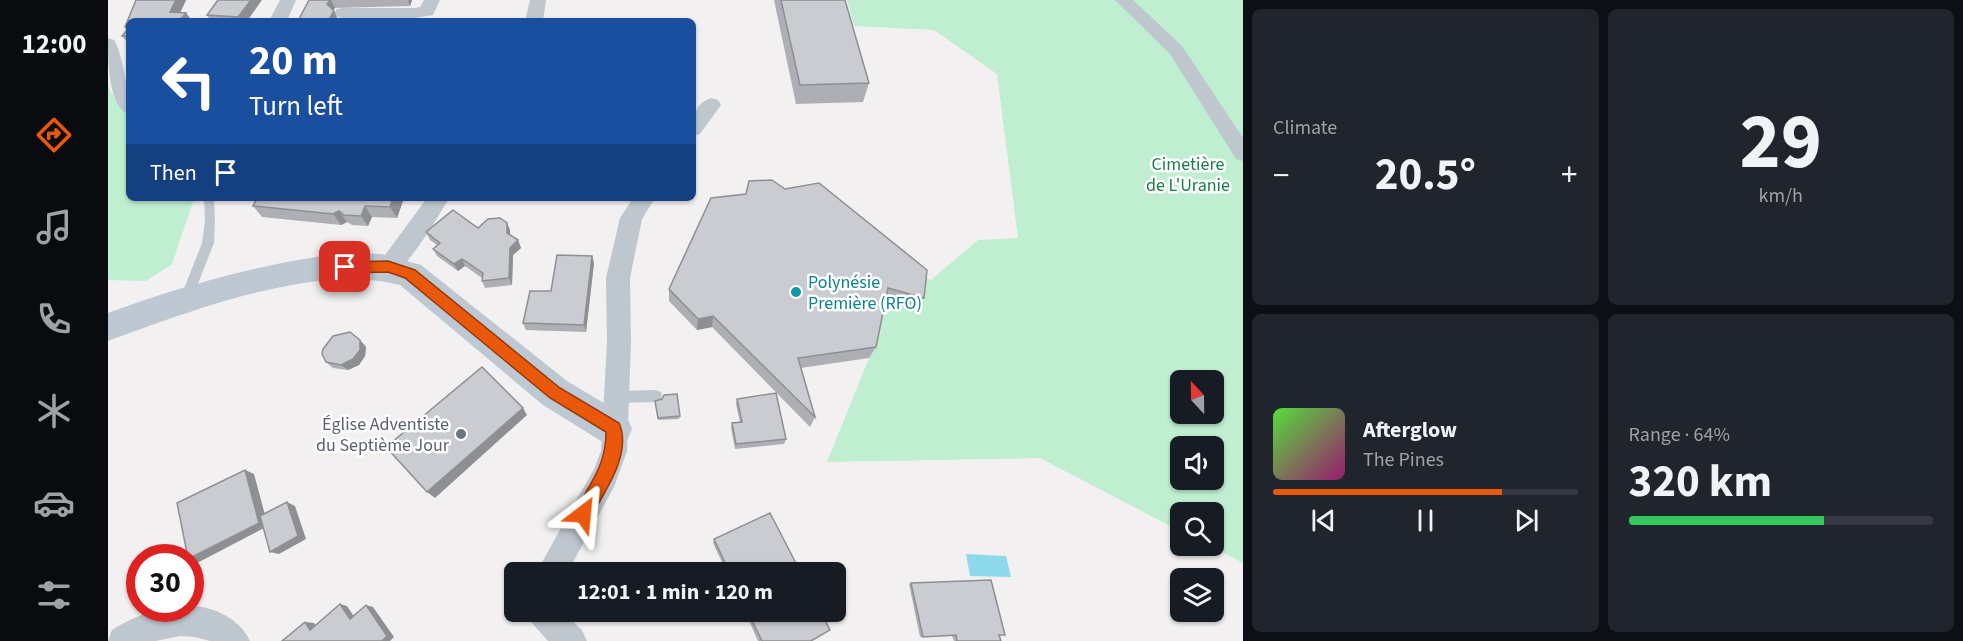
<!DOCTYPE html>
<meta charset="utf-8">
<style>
:root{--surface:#171b24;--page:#20242c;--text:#f1f3f6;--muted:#9ea1a6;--line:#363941;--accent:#ea580c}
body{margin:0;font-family:"Source Sans 3",sans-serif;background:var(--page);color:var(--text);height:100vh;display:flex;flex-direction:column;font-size:22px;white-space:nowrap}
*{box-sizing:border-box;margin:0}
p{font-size:20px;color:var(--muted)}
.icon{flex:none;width:33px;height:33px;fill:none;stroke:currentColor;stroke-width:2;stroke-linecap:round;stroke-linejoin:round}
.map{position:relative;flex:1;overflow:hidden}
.sheet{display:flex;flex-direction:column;gap:9px;padding:9px;background:#0d0f14;width:720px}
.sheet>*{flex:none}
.hud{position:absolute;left:18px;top:18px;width:570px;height:183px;border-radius:9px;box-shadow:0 2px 4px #0004;background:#1a4fa0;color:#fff;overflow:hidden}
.needle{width:39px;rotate:338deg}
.controls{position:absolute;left:1062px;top:370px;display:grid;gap:12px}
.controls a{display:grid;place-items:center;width:54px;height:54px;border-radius:9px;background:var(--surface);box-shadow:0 2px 4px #0004;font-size:30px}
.speed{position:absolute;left:18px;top:544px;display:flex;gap:12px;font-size:30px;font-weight:700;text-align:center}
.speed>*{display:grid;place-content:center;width:78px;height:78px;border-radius:50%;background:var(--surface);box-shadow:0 2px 4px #0004;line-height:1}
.speed .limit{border:9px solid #d22;background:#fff;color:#111}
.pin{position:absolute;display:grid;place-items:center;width:51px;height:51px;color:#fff;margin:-26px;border-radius:12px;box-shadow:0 3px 9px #0006}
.me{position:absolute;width:66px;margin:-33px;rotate:29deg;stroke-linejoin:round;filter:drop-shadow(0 0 4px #0008)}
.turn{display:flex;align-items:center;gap:21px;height:126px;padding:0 24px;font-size:27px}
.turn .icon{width:78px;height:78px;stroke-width:2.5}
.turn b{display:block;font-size:42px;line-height:51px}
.then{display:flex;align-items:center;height:57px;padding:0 24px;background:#0003;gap:12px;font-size:22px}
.big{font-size:45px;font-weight:700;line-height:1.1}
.sheet .widget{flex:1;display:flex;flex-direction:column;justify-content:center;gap:9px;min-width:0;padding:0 21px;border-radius:9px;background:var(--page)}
.sheet .dial{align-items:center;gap:0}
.dial b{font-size:78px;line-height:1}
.song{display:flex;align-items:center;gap:18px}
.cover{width:72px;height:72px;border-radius:9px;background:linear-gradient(135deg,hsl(110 70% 55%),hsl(320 70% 35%))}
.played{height:6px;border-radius:3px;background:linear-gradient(90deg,var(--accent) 75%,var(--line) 75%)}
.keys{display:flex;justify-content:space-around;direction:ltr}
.heat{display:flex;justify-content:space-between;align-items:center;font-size:33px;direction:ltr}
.charge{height:9px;border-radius:4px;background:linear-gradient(90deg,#34c759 64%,var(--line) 0)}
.sheet .tiles{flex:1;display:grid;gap:9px;grid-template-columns:repeat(2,1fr)}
.trip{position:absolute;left:396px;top:562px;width:342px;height:60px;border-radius:9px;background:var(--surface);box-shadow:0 2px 4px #0004;font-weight:700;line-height:60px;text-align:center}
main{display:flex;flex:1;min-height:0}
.dock{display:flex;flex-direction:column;width:108px;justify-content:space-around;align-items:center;background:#090b0e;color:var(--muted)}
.dock .icon{width:42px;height:42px}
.dock .current{color:var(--accent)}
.dock b{font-size:27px;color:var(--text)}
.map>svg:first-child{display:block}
</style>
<main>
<nav class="dock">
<b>12:00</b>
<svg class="icon current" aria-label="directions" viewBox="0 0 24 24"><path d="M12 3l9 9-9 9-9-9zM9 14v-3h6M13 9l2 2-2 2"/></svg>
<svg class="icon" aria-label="music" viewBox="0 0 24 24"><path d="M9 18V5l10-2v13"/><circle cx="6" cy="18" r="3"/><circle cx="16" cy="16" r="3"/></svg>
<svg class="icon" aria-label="phone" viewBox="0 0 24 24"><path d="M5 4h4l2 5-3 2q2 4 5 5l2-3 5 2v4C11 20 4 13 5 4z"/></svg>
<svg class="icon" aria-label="climate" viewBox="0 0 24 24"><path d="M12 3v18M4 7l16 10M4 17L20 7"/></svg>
<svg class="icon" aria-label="car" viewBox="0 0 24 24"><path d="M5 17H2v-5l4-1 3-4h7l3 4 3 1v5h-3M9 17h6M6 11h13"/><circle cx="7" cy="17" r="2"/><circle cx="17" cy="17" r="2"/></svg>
<svg class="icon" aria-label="filters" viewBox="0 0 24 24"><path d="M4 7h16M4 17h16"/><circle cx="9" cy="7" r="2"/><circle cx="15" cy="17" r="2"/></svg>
</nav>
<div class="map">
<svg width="1135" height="641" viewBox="0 0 1135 641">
<rect width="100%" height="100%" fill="#f2f0f0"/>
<g fill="#bfefd0" fill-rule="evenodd">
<path d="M739,0h396v563l-33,-17h4v-33h-34v18l-140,-73 -213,4 42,-104 12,-58 34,10 -14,-43 30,13 47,-40 40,-2 -21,-164 -63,-44 -80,-4zM1072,381h34v33h-34zM1072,447h34v33h-34z"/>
<path d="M0,83l2,8 18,22 1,85 65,1 -22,65 -26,17 -38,-1z"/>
</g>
<path fill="#8dd9eb" d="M858,554l40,2 5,21 -41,-1z"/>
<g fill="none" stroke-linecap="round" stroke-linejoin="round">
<g fill="#bec7ce" fill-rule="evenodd">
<path d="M96,198h10l1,23 -1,22 -22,56 -2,4h-8l-2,-4 22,-56 3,-22z"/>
<path d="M548,390l5,2 1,4 -1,4 -5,2 -40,1 -5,-2 -1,-4 1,-4 5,-2z"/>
</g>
<g fill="#bec7ce" fill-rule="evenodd">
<path d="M172,0h16l-9,21h-18z"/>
<path d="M316,0h16l-7,15 -18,3h-72l-6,-1 -3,-4 3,-4 6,-1h72l5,-1z"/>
<path d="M422,0h16l-3,21h-18z"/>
<path d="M1007,0h18l49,46 61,92v23l-7,-2 -66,-105z"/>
<path d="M0,38l6,2c9,13 15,59 15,75 -21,-9 -21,-53 -21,-77z"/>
<path d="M603,98l7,2 3,5 -21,29 -7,2c0,-16 0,-32 18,-38z"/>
<path d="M319,198h22c-9,16 -40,68 -56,76 -5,2 -8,0 -13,-1l-3,-7z"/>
<path d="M525,198h22l-13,21 -12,59 1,64 -4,109 -13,36 -47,86h-31l58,-104 7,-18 6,-109 -1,-64 14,-60z"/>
<path d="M82,606c24,0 50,13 60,35h-40l-15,-4 -15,-1 -24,5h-48l4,-11c29,-18 45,-21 78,-21z"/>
<path d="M420,612h35l19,18 5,11h-39l-16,-18z"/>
</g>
<path fill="#bec8d3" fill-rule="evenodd" d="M237,253l36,1 40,11 146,116 60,36 5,12 -5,12 -13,5 -13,-5 -58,-36 -143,-120c-85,-23 -211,27 -292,56v-28c77,-28 155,-50 237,-60z"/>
</g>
<g fill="#aeafb5">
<path d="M28,0h50l-6,12 6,1 6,8h-63v23l-7,-8 5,-6 -2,-3z"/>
<path d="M110,0l29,21h-36l-4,-6z"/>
<path d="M201,0h103l-2,6 -75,2 -2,2 5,10v1h-40z"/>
<path d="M666,0h71l24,83 -6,19 -67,2z"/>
<path d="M638,194l178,104 -8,12 -31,-9 -9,46 -7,11 -68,10 14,49 -5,10 -98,-100 -15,3 -28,-29v-12z"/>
<path d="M296,198l-7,20 -25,-1 -4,9 -16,-1 -5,-3 -6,3 -79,-8 -9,-11z"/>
<path d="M399,223l3,7v5l8,5 3,8 -8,7 -1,30 -27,3 -3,-7v-3l-17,-12 -7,5 -21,-15 -4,-7 4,-4 -7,-5 -4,-8 52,-4z"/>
<path d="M484,256l2,7 -8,69 -60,-2 -3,-7 28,-32z"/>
<path d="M252,340l6,7 -1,9 -6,9 -11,5 -15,-2 -7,-6z"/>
<path d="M629,399l49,40 -2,5 -49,5 -4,-21 1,-5 8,-1 -4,-18z"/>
<path d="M547,401l25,15 -1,3 -21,1z"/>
<path d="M606,539l87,34h-74l-14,-30z"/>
<path d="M803,583l89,52 1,6h-47l-2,-5 -32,1 -11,-53z"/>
<path d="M637,612h76l-10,29h-53z"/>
</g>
<g fill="#8d8f93">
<path d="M68,0h10l-9,20 -7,-8z"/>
<path d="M143,0h11l-15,21h-6l-3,-4z"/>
<path d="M222,0h1l4,8 -3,5 -5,-9z"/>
<path d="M300,0h4l-2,6z"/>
<path d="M226,11l4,9v1h-10z"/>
<path d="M78,13l6,8h-13z"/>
<path d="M285,198h11l-7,20 -7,-11z"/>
<path d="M257,206l7,11 -4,9 -7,-10z"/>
<path d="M231,211l8,11 -6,3 -8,-11z"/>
<path d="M399,223l3,7v10l-3,-7z"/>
<path d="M410,240l3,8 -8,7 -1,30 -3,-7 1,-30z"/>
<path d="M484,256l2,7 -8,69 -2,-7z"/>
<path d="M354,259l3,7 -7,5 -4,-7z"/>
<path d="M605,316l-1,11 -15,3 1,-11z"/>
<path d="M252,340l6,7 -1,9 -6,9 -11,5 -7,-5z"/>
<path d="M415,408l4,7 -92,83 -8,-6z"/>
<path d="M137,470l9,4 14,52 -69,36 -9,-2v-2z"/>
<path d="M179,502l8,4 11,33 -27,15 -9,-2z"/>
<path d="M232,604l7,2 10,15 -7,-2z"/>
<path d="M258,605l7,2 21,30 -4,4h-8z"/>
<path d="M197,622l9,1 5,8 -9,-1z"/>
</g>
<g fill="#caccd2" stroke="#8d8f93" stroke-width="1.5">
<path d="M28,0h40l-6,12 16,1 -7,8h-50v15h-7l6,-7 -3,-2z"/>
<path d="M110,0h33l-13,17 -31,-2z"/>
<path d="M201,0h21l-3,4 7,7 -6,10h-30z"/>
<path d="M673,0h64l24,83 -69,2z"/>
<path d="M664,180l13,9 34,-6 108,87 -3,28 -36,-10 -12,59 -78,11 17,59 -102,-101 -15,3 -29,-30 42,-91 35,-4 3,-13z"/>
<path d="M149,198h136l-3,9 -25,-1 -4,10 -17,-1 -5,-4 -6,3 -80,-8z"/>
<path d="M345,210l25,18 10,-9 12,-1 7,5v10l11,7 -8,8 -1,30 -27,3 1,-8 -21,-14 -8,5 -21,-15 7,-6 -14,-11z"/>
<path d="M449,255l35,1 -8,69 -61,-2 7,-32h21z"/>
<path d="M242,332l10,8v10l-7,9 -12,6 -15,-3 -4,-8 1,-5 10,-13z"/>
<path d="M374,367l41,41 -96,84 -41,-45z"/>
<path d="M668,393l10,46 -50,5 -4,-21 10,-1 -5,-23z"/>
<path d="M569,394l3,22 -22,2 -3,-17 7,-2 2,-4z"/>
<path d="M137,470l14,53 -69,35h-2l-11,-55z"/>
<path d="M179,502l11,34 -28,16 -10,-36z"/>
<path d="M662,513l31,60h-71l-16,-34z"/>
<path d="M883,580l14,55h-6l2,6h-44l-1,-6 -33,2 -12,-54z"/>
<path d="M232,604l10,15 16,-14 21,31 -5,5h-100l23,-19 5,8z"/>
<path d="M640,612h73l9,18 -19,11h-49z"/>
</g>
<path fill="#ea580c" stroke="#983908" stroke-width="1.5" d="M280,261l27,9 145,118 59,35c14,31 -16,71 -30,97l-6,2 -5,-2 -3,-6c13,-31 31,-45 31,-82l-56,-34 -145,-120 -17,-6 -43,1 -6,-6 6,-5z"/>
<circle fill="#0f9aa8" stroke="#fff" stroke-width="2" cx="688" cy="292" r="6"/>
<circle fill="#6b7280" stroke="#fff" stroke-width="2" cx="353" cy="434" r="6"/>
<g text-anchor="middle" stroke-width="5" stroke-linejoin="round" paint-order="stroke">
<g font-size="18" fill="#197e49" stroke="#fff">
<text x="1080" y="170">Cimetière<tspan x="1080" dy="21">de L'Uranie</tspan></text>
</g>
<g font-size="18" fill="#0d838f" stroke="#fff" text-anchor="start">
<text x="700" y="288">Polynésie<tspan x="700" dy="21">Première (RFO)</tspan></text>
</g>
<g font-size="18" fill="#5b616d" stroke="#fff" text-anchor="end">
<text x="341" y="430">Église Adventiste<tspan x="341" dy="21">du Septième Jour</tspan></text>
</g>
</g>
</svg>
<div class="controls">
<a><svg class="needle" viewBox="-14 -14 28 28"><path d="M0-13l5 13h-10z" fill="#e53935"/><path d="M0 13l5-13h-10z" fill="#9ea1a6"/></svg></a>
<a><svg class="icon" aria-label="sound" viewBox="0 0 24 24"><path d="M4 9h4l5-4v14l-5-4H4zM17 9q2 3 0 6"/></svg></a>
<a><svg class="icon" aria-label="search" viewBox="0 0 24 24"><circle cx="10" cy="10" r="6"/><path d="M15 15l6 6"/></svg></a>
<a><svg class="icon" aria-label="layers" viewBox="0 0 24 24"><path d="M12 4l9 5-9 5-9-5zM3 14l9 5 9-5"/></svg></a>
</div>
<div class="speed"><div class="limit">30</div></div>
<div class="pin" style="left:237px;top:267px;background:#d93025"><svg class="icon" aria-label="arrive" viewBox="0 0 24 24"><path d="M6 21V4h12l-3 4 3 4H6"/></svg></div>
<svg class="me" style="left:475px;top:514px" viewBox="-20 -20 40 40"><path d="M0-17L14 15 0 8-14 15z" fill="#ea580c" stroke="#fff" stroke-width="4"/></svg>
<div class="trip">12:01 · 1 min · 120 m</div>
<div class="hud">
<div class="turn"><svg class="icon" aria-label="left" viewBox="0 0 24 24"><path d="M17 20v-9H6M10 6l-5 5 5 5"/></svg><div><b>20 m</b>Turn left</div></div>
<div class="then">Then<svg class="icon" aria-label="arrive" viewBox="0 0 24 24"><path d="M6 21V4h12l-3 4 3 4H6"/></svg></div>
</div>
</div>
<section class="sheet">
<div class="tiles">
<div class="widget"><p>Climate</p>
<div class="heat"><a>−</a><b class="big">20.5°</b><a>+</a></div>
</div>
<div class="widget dial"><b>29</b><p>km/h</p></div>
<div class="widget">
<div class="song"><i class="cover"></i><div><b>Afterglow</b><p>The Pines</p></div></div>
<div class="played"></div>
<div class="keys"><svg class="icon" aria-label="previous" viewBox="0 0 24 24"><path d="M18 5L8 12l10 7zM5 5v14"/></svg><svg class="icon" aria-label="pause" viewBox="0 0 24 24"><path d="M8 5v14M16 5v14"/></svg><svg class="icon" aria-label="next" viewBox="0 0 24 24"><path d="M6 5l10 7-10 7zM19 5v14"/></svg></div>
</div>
<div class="widget"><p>Range · 64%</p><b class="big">320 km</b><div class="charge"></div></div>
</div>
</section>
</main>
